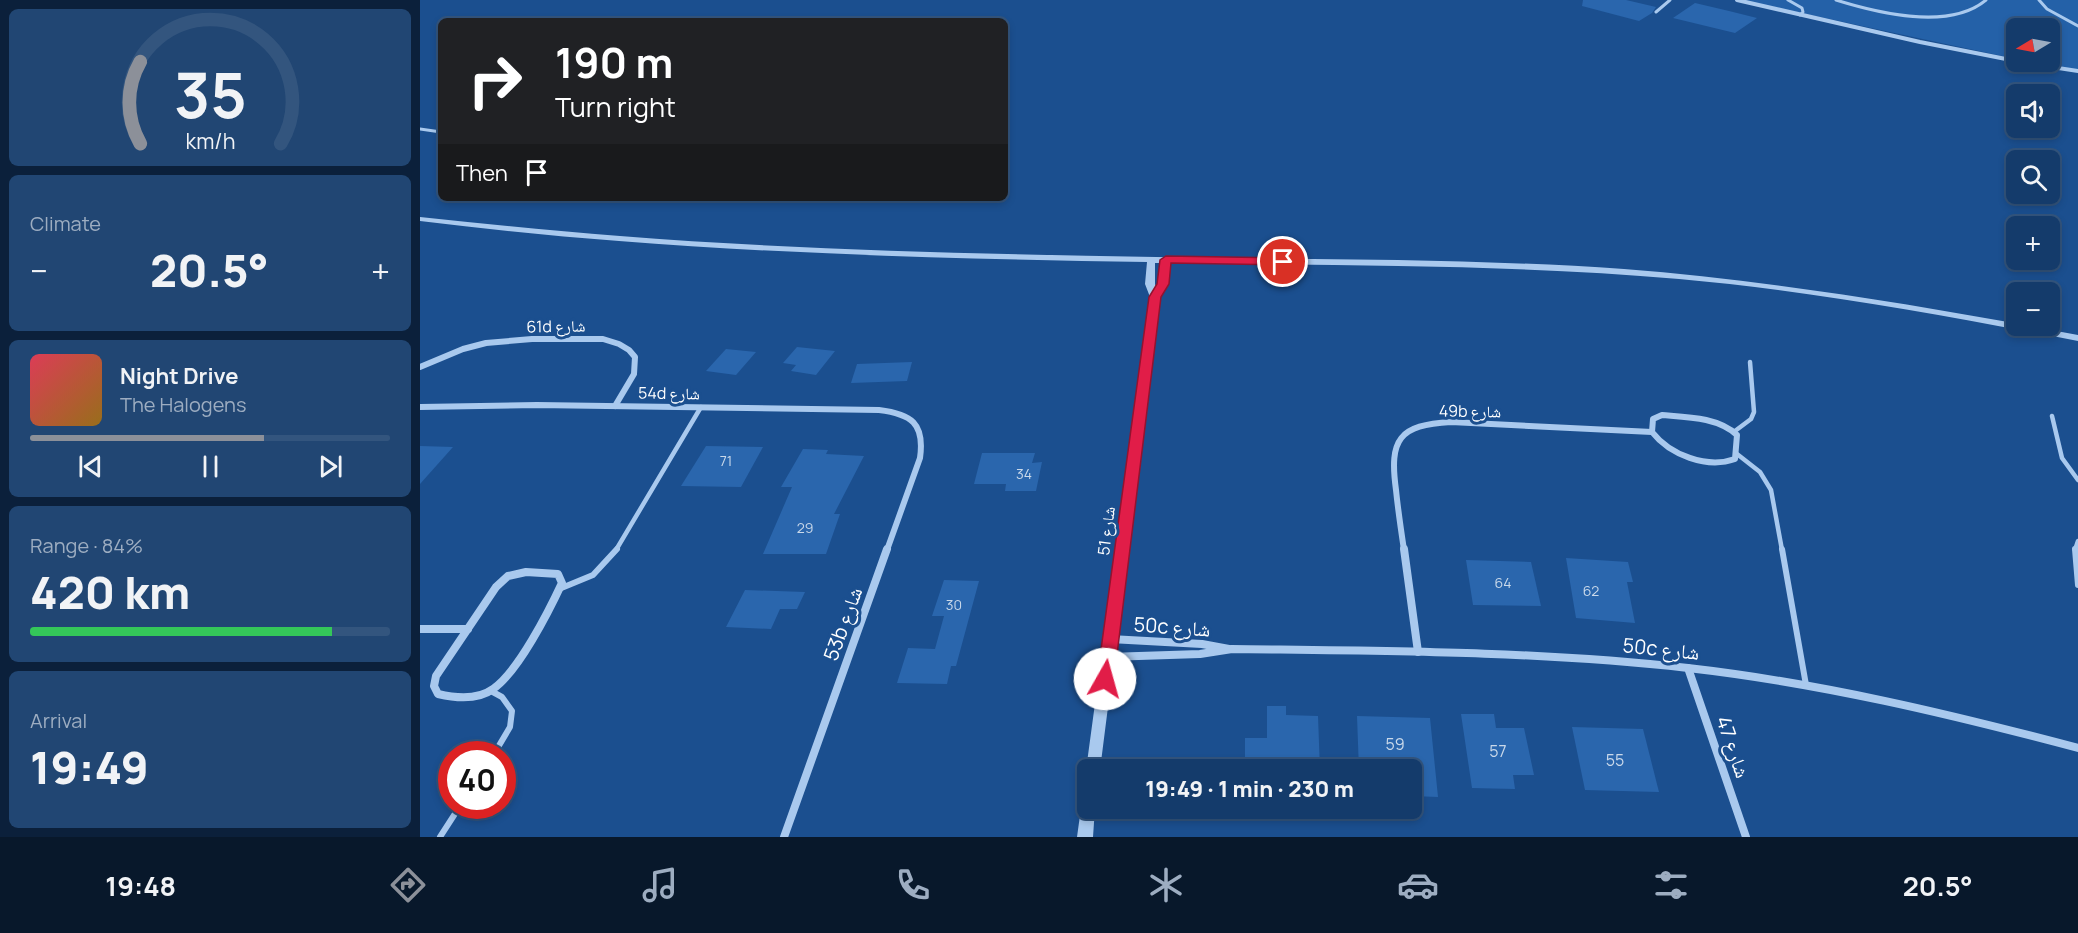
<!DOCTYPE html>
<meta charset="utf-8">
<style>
:root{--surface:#143b6b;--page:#214673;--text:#f1f3f6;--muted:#9dadc1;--line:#33557e;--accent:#8c9099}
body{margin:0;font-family:Manrope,"Noto Naskh Arabic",sans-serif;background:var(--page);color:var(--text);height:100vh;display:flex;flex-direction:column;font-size:22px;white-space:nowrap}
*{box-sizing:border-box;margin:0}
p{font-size:20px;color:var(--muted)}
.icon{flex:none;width:33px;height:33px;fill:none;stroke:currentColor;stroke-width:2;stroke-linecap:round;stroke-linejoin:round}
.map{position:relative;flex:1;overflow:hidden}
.drawer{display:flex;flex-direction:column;gap:9px;padding:9px;background:#0b203b;width:420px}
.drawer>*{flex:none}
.hud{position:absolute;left:18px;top:18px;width:570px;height:183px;border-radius:9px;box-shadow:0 3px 9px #0003,0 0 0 2px var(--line);background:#202124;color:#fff;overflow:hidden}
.needle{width:39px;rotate:260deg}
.fabs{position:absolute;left:1586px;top:18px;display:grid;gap:12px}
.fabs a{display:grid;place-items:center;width:54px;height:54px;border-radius:9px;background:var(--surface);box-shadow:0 3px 9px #0003,0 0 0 2px var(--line);font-size:30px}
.speed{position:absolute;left:18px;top:741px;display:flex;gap:12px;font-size:30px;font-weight:700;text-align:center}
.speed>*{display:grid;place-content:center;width:78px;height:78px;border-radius:50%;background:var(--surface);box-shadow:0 3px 9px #0003,0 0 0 2px var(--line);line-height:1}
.speed .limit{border:9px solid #d22;background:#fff;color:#111}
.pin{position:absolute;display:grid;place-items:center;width:51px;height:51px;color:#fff;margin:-26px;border:3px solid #fff;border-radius:50%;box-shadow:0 2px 6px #0007}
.me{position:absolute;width:66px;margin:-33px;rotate:7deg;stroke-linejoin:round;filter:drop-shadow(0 0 4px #0008)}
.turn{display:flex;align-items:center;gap:21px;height:126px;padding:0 18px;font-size:27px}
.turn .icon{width:78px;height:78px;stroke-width:2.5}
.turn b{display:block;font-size:42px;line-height:51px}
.then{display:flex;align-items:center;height:57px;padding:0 18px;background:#0003;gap:12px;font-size:22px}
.big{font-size:45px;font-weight:800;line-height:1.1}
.drawer .tile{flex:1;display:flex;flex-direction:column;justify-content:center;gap:9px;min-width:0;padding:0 21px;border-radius:9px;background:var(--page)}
.drawer .dial{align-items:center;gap:0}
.dial svg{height:156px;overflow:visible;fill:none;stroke:var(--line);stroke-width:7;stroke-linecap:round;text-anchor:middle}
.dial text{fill:var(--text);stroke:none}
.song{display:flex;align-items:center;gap:18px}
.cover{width:72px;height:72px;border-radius:9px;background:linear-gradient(135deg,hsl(350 70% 55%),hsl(40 70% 35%))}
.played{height:6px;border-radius:3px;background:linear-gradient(90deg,var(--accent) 65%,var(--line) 65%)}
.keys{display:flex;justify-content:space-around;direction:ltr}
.heat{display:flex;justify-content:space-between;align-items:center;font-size:33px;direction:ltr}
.charge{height:9px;border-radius:4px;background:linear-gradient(90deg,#34c759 84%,var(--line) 0)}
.trip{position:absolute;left:657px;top:759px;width:345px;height:60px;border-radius:9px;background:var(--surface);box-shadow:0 3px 9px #0003,0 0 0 2px var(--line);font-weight:800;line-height:60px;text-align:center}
.tabs{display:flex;height:96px;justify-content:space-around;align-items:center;background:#08182b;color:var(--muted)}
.tabs .icon{width:42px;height:42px}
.tabs .current{color:var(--accent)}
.tabs b{font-size:27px;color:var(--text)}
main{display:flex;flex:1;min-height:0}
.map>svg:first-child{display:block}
</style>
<main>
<section class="drawer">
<div class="tile dial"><svg viewBox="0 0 100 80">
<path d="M14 69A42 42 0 1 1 86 69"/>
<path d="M14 69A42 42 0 0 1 14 27" stroke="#8c9099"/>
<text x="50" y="56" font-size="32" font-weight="700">35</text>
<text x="50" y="72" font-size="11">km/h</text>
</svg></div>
<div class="tile"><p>Climate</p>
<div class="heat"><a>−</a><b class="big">20.5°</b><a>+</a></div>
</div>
<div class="tile">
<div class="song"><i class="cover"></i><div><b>Night Drive</b><p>The Halogens</p></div></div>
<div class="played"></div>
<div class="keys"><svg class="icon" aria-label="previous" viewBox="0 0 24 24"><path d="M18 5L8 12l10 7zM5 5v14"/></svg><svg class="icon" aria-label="pause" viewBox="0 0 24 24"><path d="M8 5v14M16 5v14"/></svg><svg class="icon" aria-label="next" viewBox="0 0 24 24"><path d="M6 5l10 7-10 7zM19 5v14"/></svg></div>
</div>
<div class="tile"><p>Range · 84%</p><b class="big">420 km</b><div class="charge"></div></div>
<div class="tile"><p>Arrival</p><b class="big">19:49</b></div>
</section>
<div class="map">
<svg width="1658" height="837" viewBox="0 0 1658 837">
<rect width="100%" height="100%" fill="#1b4f8f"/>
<path fill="#2461a8" d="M1321,0h337v71l-52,-9h23v-34h-33v31z"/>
<g fill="#2a66ad">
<path d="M1163,0h43l30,7 -4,6 -13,8 -57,-15z"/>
<path d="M1275,3l34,8 28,7 -22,15 -62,-15z"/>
<path d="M377,347l38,4 -19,24 -25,-4 5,-6 -13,-2z"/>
<path d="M306,349l30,3 -20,23 -30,-4z"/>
<path d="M492,362l-5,19 -56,2 6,-19z"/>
<path d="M0,446l33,1 -33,37z"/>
<path d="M286,446l57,1 -22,40 -60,-1z"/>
<path d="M383,449l25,1 -2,4 38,2 -30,58h6l-14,40h-63l29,-67h-11z"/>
<path d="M562,453h53l-3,10 10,-1 -6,29h-31l1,-7h-32z"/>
<path d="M1146,558l62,4 5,20h-6l8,41 -59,-5z"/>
<path d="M1046,560l65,2 10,44 -68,-1z"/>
<path d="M524,580l35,1 -23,85h-5l-4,18 -50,-1 11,-35 27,1 9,-33h-12z"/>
<path d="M325,590l60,2 -8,17h-17l-9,20 -45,-2z"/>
<path d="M847,706h19v9l32,1 2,54h-75v-32h22z"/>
<path d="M1041,714h33l2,14h28l10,47h-21l2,14 -43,-1z"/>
<path d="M937,716l73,2 8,79 -26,-1v-26h-53z"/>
<path d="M1152,727l71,2 16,63 -74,-2z"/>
</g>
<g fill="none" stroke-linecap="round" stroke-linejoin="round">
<g stroke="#a9c9ee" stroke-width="3">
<path d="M1368,0l14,8 1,4 -3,3"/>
<path d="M1416,0c42,13 113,31 150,0"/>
<path d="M1619,0l8,9 31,17"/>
<path d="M1236,12l14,-12"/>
<path d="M0,129l21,3"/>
</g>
<g stroke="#a9c9ee" stroke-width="4.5">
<path d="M1632,416l10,42 16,22"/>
<path d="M1315,431l16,-12 3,-7 -4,-50"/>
<path d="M1317,454l23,18 11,18 11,60"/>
<path d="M196,550l85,-143"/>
<path d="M1655,550l3,-9"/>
</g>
<g stroke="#a9c9ee" stroke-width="6">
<path d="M1362,549l24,136"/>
<path d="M1655,549l3,36"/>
<path d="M139,589l34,-14 24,-26"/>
<path d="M71,691l11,6 10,14 -2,16 -16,27"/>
<path d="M20,837l20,-31"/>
</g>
<g stroke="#a9c9ee" stroke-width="4">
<path d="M1317,0l183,42 96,19"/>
<path d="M1599,62l59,9"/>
</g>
<g stroke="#a9c9ee" stroke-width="6">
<path d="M0,367l43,-18 23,-6 46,-4h71l16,5 10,6 6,7 -1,17 -19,32"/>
<path d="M0,407l117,-2 342,5c32,4 46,13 41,48l-33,92"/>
<path d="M1242,415c24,2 56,2 75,20l-2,24c-28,10 -65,-4 -83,-27l1,-13z"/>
<path d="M984,550c-3,-20 -6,-40 -8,-60 -7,-51 3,-65 55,-68l201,10"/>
</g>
<g stroke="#a9c9ee" stroke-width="8">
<path d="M984,549l14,103"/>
<path d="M106,572l32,2 4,9c-13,28 -44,89 -69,106 -15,11 -38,9 -55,5l-4,-8 2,-10 60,-89 12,-11z"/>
<path d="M0,629h48"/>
<path d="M690,639l92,5 27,5"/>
<path d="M688,657l92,-3 32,-5c152,2 305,2 456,19 132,15 262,46 390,80"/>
<path d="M1268,668l58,169"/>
<path d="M364,837l103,-288"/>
</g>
<g fill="#a9c9ee" fill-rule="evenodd">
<path d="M0,217c67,7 133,14 200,19 178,14 357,18 536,21 156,3 312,1 468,12 153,12 306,38 454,66v6c-132,-25 -265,-50 -399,-62 -169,-15 -339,-13 -509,-16l-2,21 -8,13 -60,473h-12v3l-2,-3 64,-473 -5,-13 2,-22c-176,-3 -352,-7 -528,-21 -66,-5 -133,-12 -199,-20zM735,263h6l-3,21 -2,4 -1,-4z"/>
<path d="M668,802v6h7l-2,29h-16l4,-29 2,-5z"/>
</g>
</g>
<path fill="#e11d48" stroke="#92132f" stroke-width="1.5" d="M746,256l117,2 6,4 -6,3 -112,-2 -2,21 -8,13 -47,382 -3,5 -6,2 -6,-2 -2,-5 52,-382 8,-13 3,-24z"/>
<g text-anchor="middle" stroke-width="6" stroke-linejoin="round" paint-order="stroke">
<g font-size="14" fill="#cad9ea">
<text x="306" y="466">71</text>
<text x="604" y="479">34</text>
<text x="385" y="533">29</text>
<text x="1083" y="588">64</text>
<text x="1171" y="596">62</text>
<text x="534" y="610">30</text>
</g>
<g font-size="16" fill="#fff" stroke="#1b4f8f">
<text transform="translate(136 326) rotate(-1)" y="6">61d شارع</text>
<text transform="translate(249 393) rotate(1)" y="6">54d شارع</text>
<text transform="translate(1050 411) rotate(1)" y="6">49b شارع</text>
<text transform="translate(686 531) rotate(-83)" y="6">شارع 51</text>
</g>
<g font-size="16" fill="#cad9ea">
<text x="975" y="750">59</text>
<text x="1078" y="757">57</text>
<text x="1195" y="766">55</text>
</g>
<g font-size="20" fill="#fff" stroke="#1b4f8f">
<text transform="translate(423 624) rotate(-70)" y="7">53b شارع</text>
<text transform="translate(752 627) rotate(4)" y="7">50c شارع</text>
<text transform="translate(1241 649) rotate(6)" y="7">50c شارع</text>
<text transform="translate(1313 747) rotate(71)" y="7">شارع 47</text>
</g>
</g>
</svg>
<div class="fabs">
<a><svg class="needle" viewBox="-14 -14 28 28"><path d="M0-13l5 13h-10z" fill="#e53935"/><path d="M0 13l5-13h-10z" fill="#9dadc1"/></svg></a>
<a><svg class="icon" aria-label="sound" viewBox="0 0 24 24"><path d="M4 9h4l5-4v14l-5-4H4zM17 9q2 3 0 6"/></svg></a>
<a><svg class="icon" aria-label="search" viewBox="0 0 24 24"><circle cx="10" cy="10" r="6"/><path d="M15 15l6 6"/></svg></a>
<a>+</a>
<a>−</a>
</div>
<div class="speed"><div class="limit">40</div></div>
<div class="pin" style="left:863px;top:262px;background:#d93025"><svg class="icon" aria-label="arrive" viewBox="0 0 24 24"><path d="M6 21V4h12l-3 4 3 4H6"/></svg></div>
<svg class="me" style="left:685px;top:679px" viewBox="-20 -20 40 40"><circle r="19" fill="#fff"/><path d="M0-13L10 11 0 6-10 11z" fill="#e11d48"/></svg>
<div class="trip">19:49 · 1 min · 230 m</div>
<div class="hud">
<div class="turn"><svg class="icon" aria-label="right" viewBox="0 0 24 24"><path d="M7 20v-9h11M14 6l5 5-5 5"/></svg><div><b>190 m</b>Turn right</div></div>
<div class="then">Then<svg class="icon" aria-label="arrive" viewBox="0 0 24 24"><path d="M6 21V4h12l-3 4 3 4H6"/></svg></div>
</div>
</div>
</main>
<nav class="tabs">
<b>19:48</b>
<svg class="icon current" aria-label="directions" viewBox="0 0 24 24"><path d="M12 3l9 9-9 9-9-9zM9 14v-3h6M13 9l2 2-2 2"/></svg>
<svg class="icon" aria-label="music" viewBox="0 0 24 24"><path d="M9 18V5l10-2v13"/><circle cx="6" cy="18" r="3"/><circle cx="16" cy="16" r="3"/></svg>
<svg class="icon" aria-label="phone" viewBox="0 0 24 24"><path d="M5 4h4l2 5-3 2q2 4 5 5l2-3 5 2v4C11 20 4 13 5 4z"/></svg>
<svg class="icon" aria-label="climate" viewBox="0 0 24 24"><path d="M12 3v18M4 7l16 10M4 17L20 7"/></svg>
<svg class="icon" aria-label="car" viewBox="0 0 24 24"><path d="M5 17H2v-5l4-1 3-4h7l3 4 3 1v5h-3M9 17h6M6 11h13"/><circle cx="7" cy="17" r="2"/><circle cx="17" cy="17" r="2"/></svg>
<svg class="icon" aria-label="filters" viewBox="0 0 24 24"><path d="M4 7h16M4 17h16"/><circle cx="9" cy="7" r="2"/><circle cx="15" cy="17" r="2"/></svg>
<b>20.5°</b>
</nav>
